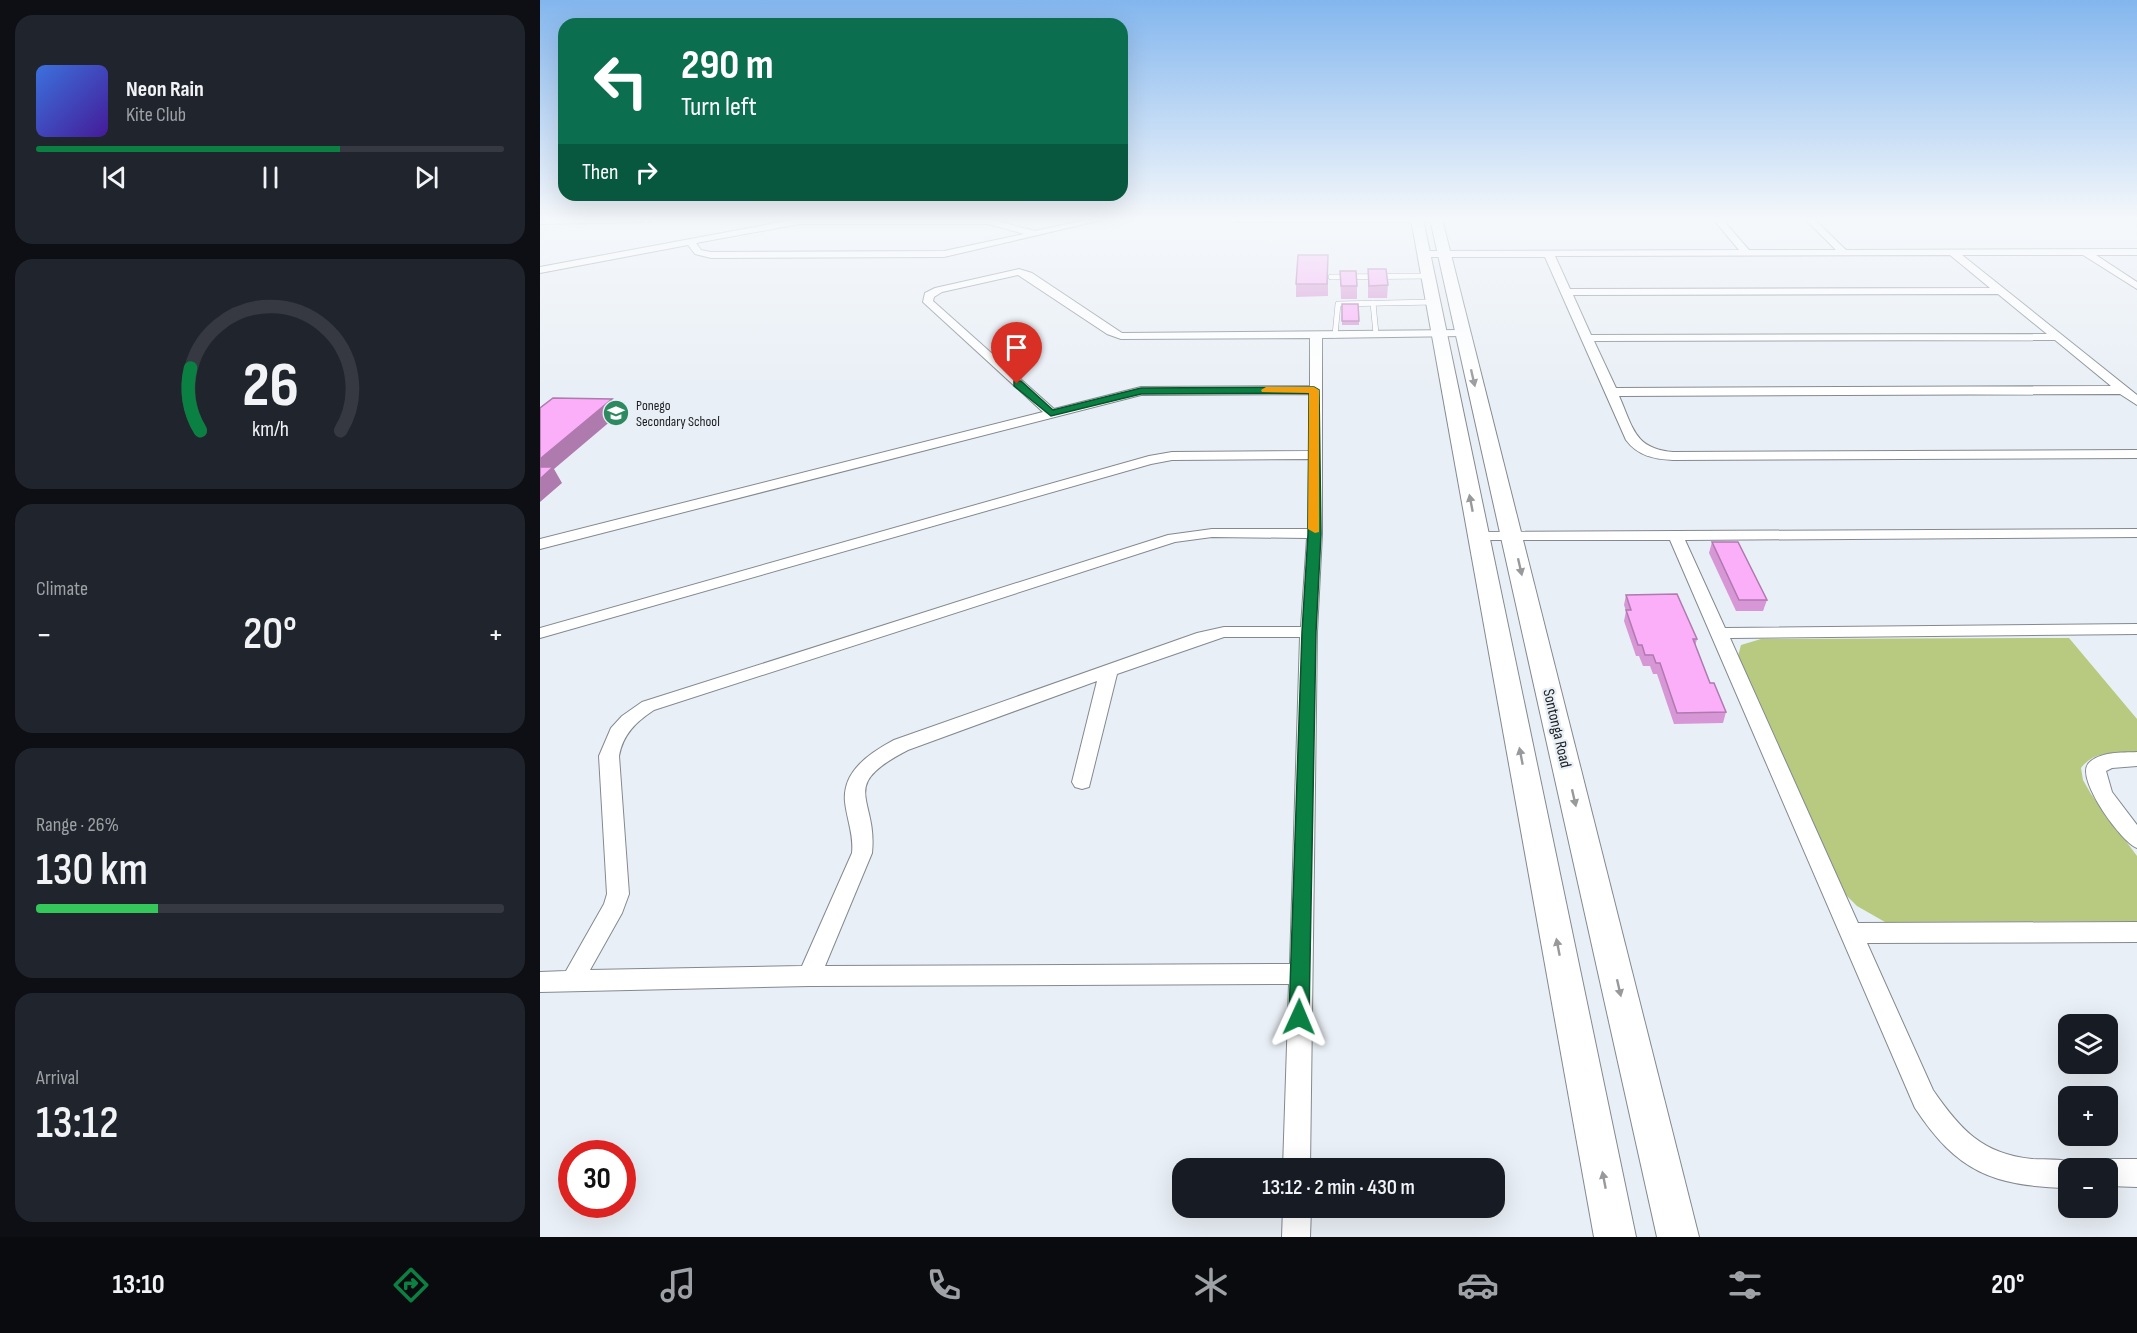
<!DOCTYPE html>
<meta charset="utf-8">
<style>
:root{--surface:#171b24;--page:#20242c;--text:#f1f3f6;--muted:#9ea1a6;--line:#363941;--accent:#0b8043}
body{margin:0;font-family:"Sofia Sans Condensed",sans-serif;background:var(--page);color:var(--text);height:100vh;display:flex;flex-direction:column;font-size:22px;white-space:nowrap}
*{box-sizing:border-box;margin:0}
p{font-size:20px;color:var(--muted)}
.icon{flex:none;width:33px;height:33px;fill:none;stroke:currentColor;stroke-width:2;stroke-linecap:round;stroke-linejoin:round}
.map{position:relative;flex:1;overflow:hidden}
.drawer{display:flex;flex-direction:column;gap:15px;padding:15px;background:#0d0f14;width:540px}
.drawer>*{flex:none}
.hud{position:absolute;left:18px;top:18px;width:570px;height:183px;border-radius:18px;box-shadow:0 6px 24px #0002;background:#0b6e4f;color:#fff;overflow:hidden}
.buttons{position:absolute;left:1518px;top:1014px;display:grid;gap:12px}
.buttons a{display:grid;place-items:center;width:60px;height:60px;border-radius:12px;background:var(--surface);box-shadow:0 6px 24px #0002;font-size:30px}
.speed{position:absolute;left:18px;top:1140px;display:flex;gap:12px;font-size:30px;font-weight:700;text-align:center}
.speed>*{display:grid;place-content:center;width:78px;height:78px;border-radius:50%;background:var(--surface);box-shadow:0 6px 24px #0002;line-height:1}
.speed .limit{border:9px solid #d22;background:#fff;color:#111}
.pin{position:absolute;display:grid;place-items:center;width:51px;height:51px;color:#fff;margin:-62px -26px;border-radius:50% 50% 50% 0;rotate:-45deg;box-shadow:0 0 6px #0007}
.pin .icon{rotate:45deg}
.me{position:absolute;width:66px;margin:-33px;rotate:1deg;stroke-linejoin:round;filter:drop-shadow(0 0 4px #0008)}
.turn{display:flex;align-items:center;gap:21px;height:126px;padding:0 24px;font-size:27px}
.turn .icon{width:78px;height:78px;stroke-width:2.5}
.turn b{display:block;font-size:42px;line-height:51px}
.then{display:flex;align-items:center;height:57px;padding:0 24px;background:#0003;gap:12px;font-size:22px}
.big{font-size:45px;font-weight:600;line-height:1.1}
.drawer .tile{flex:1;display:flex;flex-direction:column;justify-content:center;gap:9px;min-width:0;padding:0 21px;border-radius:18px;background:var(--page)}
.drawer .dial{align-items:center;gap:0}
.dial svg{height:156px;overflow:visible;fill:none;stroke:var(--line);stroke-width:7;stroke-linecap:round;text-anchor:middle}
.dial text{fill:var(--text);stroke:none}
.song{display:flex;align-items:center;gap:18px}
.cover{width:72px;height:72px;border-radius:9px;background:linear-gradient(135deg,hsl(220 70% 55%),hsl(260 70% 35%))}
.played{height:6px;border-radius:3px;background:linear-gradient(90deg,var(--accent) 65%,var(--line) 65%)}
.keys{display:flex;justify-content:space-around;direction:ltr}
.heat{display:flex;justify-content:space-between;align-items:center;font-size:33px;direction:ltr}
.charge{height:9px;border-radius:4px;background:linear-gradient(90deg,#34c759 26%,var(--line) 0)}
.trip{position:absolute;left:632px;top:1158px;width:333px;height:60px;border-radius:18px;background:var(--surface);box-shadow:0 6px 24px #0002;font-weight:600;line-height:60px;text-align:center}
.tab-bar{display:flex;height:96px;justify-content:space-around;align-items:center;background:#090b0e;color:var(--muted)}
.tab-bar .icon{width:42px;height:42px}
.tab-bar .active{color:var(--accent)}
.tab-bar b{font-size:27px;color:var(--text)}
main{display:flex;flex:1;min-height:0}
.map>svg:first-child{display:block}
</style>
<main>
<section class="drawer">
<div class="tile">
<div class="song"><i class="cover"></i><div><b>Neon Rain</b><p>Kite Club</p></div></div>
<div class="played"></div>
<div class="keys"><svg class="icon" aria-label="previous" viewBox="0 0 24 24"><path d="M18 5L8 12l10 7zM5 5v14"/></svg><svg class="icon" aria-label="pause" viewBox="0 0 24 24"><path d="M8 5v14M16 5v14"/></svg><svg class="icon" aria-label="next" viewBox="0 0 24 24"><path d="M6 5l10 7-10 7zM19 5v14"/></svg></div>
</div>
<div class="tile dial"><svg viewBox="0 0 100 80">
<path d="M14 69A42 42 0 1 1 86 69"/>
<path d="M14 69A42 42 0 0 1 9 37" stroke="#0b8043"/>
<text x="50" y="56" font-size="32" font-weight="700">26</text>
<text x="50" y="72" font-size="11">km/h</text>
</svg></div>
<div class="tile"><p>Climate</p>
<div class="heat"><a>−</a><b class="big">20°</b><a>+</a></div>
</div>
<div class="tile"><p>Range · 26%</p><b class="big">130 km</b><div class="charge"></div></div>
<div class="tile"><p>Arrival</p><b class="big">13:12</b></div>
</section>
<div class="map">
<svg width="1597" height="1237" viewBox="0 0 1597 1237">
<rect width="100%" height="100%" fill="#e9eff6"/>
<path fill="#b7ca7f" d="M1529,638l68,81v34c-20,0 -43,-3 -56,15l2,12 8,14 46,62v65l-252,1 -28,-16 -11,-11 -108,-239 3,-11 20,-6z"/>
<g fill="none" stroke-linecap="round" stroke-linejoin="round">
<g stroke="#83898f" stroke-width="6">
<g id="lane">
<path d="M791,277l98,-1"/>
<path d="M833,303l3,31"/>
<path d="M795,335l3,-31 96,-2"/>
</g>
</g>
<g stroke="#83898f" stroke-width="2">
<g id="street">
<path d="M0,219h114l-4,3 -110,2z"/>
<path d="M257,219h193l45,12 55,-12h16l-162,38 -233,1 -16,-4 -7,-9 -148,28v-6zM260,224h188l36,10 -80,17 -233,1 -10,-2 -5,-7z"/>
<path d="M692,219h208l-4,3h-200z"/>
<path d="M1173,219h9l27,31h87l-31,-31h9l32,31 291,-1v6h-41l41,27v7l-54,-34h-121l175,140v10l-17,-11 -501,2c14,31 15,53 54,56l464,-2v8l-464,2c-19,-1 -35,-4 -47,-20l-81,-183h-120l-5,-3 5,-3 314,-1zM1410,255l40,33 -420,1 -15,-33zM1458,294l49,40 -456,1 -18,-40zM1515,340l56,46 -495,2 -22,-47z"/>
<path d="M479,269l13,4 90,60 341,-3 6,3 -6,3 -141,2v196l-5,98 -7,536h-27l6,-184 -480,2 -269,6v-20l26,-1 38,-67 3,-10 -8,-138 12,-28 11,-12 20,-14 526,-167 44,-6h96l1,-70 -137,1 -21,4 -611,174v-10l609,-172 23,-4 137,-1 1,-57 -169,1 -601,154v-10l503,-127 -120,-110 2,-9 10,-5zM478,275l89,59 14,5 189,-1v48l-169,1 -87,22 -121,-108 1,-4 8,-5zM672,537l95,1 -6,89h-77l-27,6 -303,107c-24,13 -52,31 -49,62 2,18 9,33 7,51l-50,113 -212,4 32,-57 7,-19 -10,-138c4,-22 17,-34 35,-46l521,-168zM684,637h76l-10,327 -465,2 47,-113c6,-56 -36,-66 36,-103l189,-69 -25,101 3,5 7,2 7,-2 28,-113z"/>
<path d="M1597,529v8l-452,3 40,88 412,-4v10l-407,4 128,285 279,-1v20l-270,1 66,147c27,39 49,64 99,69 15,1 31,-1 46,5l1,4h-11v20c-75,-2 -111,-16 -153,-80l-245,-568h-193l-7,-4 7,-4z"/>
<path d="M1597,752v14l-25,2 -6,3 6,21 25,33v23c-15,-5 -61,-68 -49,-84 11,-13 34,-11 49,-12z"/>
<path d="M1568,1159h29v28l-29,-1v-18h-12l2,-5z"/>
<path d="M743,1208h28l-1,29h-28z"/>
</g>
</g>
<g stroke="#83898f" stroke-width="2">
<g id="secondary">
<path d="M871,219h12l213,1018h-42z"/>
<path d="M890,219h12l257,1018h-42z"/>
</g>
</g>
<use href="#lane" stroke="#fff" stroke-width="5"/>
<use href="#street" fill="#fff" fill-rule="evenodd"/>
<use href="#secondary" fill="#fff" fill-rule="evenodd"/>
</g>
<g fill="#d796d5">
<path d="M788,255v41l-32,1v-13z"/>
<path d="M828,269l20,16 -1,13h-19z"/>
<path d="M800,271l17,15v13h-16z"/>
<path d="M802,304l17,17v4h-17z"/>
<path d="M1172,542l55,58 -4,11h-27l-27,-58z"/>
<path d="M1086,595l71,44 -2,7 15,37 16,29 -3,11 -49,1 -17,-50h-4l-3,-8h-7l-4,-10h-3l-12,-35 2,-10 -2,-6z"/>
</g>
<path fill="#af7aae" d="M72,399l7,15 -65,55 8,14 -22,19v-43z"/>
<g fill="#faaff8" stroke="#af7aae" stroke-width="1.5">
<path d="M758,255h30l-1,29h-31z"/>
<path d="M828,269h18l2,16 -19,1z"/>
<path d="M800,271h16l1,15h-16z"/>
<path d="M802,304h16l1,17h-17z"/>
<path d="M13,398l59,1 -72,60v-51z"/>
<path d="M0,467h13l-13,12z"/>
<path d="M1172,542h26l29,58h-28z"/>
<path d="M1137,594l20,45h-4l17,44h4l12,29 -49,1 -17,-50h-4l-3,-8h-8l-3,-10h-4l-12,-35h5l-5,-15z"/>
</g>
<defs><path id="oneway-solid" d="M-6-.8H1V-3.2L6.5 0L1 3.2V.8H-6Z" transform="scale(1.5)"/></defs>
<g fill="#98999a">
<use href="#oneway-solid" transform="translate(933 378) rotate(77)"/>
<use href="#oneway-solid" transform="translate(931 503) rotate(-101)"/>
<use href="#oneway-solid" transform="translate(980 567) rotate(77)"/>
<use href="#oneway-solid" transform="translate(981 756) rotate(-101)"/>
<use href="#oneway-solid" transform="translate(1034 798) rotate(77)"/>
<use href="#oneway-solid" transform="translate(1018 947) rotate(-101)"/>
<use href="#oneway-solid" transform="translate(1079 988) rotate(77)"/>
<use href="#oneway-solid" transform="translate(1064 1180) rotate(-101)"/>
</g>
<linearGradient id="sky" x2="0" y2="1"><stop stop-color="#83b6ee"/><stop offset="0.56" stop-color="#f5f8fb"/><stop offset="1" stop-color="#f5f8fb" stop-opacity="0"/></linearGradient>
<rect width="1597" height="392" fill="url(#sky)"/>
<path fill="#0b8043" stroke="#07532c" stroke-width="1.5" d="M474,381h7l32,29 88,-22 173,-1 5,3 2,144 -5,98 -7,385 -2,7 -8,2 -7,-2 -3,-7 13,-385 6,-98 1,-141 -168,1 -90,22 -37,-30z"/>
<path fill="#f59e0b" d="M726,387h48l5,3v142l-4,1 -7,-4 1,-136 -47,-1 -1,-2z"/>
<defs>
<g id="school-disc" transform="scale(1.35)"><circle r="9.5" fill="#2d8960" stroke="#e9eff6"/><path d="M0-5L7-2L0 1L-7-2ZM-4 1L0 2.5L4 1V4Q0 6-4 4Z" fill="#fff"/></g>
</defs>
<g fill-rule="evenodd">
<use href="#school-disc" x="76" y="413"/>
</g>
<g text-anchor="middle" stroke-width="4.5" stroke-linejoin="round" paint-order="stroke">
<g font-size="14" fill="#1a1d1f" stroke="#e9eff6" text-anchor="start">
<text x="96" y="410">Ponego<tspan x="96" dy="16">Secondary School</tspan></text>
</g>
<g font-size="16" fill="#1a1d1f" stroke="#e9eff6">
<text transform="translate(1018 728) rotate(77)" y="6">Sontonga Road</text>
</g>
</g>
</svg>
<div class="buttons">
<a><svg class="icon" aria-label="layers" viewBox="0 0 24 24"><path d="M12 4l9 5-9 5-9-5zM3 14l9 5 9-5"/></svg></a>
<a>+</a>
<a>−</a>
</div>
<div class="speed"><div class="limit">30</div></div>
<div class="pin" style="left:477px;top:384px;background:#d93025"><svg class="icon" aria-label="arrive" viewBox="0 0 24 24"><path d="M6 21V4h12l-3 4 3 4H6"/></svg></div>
<svg class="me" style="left:759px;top:1017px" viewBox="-20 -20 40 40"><path d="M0-17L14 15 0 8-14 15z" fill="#0b8043" stroke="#fff" stroke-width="4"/></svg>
<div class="trip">13:12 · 2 min · 430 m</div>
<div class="hud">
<div class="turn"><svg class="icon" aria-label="left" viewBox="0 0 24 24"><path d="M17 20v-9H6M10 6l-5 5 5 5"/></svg><div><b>290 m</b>Turn left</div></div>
<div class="then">Then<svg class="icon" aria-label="right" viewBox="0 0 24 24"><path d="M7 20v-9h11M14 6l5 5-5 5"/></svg></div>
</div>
</div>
</main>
<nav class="tab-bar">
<b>13:10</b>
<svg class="icon active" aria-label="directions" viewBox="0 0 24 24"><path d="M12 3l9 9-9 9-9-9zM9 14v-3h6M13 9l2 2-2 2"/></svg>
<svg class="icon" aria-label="music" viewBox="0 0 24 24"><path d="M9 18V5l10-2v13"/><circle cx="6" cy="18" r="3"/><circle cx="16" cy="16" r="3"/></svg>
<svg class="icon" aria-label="phone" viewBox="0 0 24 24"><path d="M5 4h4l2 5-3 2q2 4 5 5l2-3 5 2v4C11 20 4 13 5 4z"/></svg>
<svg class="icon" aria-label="climate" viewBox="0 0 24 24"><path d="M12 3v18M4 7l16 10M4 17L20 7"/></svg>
<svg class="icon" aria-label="car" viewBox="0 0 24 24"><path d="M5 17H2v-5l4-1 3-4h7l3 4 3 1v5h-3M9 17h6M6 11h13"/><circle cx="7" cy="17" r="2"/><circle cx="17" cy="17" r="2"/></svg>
<svg class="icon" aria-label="filters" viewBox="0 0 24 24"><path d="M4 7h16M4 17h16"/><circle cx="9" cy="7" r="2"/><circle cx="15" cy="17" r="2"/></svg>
<b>20°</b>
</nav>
